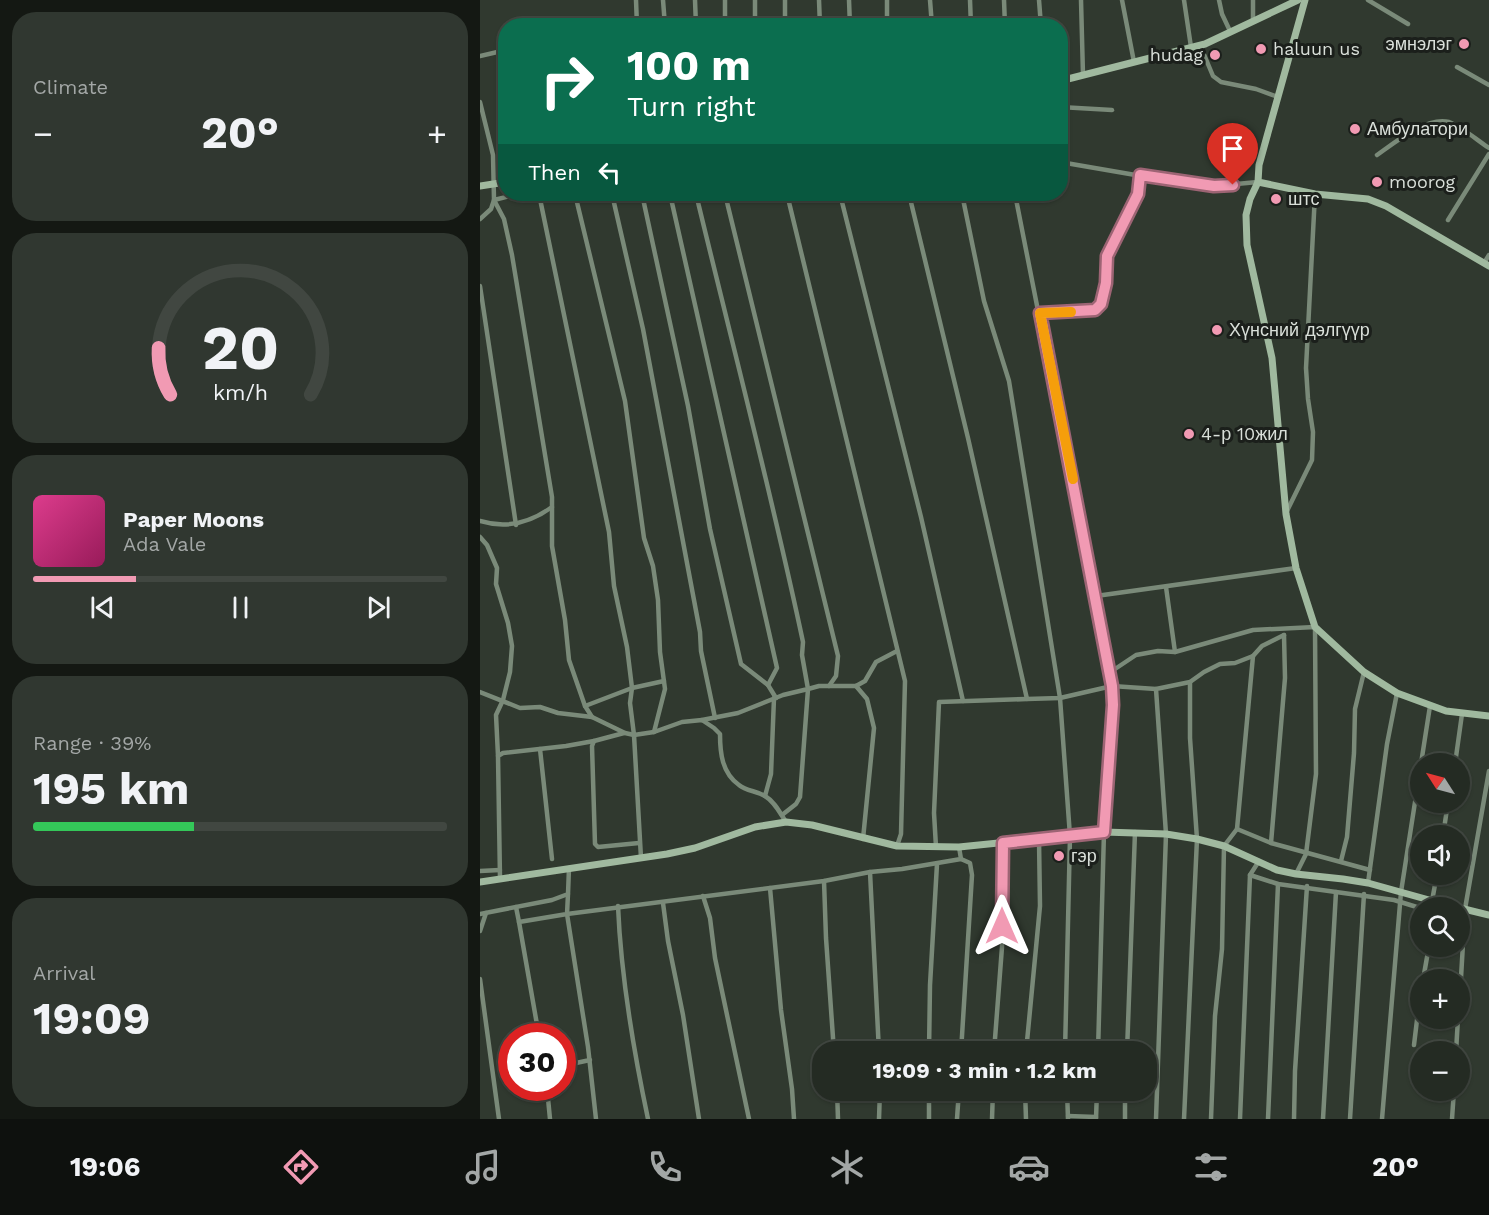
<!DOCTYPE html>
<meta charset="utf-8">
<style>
:root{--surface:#242b23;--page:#303730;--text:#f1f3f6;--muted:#a3a7a6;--line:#414741;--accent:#f19ab3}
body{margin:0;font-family:"Work Sans",sans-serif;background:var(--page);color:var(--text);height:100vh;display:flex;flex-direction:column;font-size:22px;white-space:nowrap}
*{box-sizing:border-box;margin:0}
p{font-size:20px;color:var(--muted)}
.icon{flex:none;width:33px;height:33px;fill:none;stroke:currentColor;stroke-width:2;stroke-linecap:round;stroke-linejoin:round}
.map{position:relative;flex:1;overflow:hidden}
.panel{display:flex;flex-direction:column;gap:12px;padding:12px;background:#141813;width:480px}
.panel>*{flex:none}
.banner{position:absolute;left:18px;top:18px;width:570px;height:183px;border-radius:24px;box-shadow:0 2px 4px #0004,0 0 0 2px var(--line);background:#0b6e4f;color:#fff;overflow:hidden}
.needle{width:39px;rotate:306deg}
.buttons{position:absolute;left:930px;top:753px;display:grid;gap:12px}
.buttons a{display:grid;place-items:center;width:60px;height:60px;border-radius:50%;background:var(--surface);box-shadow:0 2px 4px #0004,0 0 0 2px var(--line);font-size:30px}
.speed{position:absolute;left:18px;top:1023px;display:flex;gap:12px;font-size:30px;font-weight:700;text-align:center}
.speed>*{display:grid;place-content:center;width:78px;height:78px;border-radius:50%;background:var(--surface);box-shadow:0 2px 4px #0004,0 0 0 2px var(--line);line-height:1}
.speed .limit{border:9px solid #d22;background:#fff;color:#111}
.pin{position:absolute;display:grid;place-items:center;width:51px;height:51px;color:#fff;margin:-62px -26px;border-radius:50% 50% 50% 0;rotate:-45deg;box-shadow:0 0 6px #0007}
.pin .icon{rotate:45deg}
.me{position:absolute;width:66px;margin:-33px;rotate:0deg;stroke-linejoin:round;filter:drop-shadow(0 0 4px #0008)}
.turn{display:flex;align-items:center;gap:21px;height:126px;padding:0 30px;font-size:27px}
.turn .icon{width:78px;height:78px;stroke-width:2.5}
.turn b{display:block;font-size:42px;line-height:51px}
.then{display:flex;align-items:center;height:57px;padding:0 30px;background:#0003;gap:12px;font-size:22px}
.big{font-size:45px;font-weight:700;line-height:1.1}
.panel .widget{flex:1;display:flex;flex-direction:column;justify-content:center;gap:9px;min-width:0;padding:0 21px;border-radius:24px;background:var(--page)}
.panel .dial{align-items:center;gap:0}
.dial svg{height:156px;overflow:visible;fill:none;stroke:var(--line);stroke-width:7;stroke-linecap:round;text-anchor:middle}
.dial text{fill:var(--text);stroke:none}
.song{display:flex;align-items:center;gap:18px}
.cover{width:72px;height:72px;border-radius:9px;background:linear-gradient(135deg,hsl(330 70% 55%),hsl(330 70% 35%))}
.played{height:6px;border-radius:3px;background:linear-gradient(90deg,var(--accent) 25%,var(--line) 25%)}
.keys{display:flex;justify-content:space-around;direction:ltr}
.heat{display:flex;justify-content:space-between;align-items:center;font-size:33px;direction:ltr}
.charge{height:9px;border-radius:4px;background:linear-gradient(90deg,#34c759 39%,var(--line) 0)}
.trip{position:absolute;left:332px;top:1041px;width:345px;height:60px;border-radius:24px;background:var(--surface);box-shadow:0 2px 4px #0004,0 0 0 2px var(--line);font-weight:700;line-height:60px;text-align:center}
.menu{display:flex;height:96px;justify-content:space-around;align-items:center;background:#0e110e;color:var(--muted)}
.menu .icon{width:42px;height:42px}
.menu .active{color:var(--accent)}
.menu b{font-size:27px;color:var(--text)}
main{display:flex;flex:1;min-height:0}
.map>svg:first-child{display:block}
</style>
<main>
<section class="panel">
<div class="widget"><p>Climate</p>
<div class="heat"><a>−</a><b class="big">20°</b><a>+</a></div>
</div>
<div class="widget dial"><svg viewBox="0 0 100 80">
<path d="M14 69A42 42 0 1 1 86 69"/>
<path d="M14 69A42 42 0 0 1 8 45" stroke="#f19ab3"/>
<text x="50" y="56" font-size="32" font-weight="700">20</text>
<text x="50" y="72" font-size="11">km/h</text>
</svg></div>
<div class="widget">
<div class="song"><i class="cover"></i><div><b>Paper Moons</b><p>Ada Vale</p></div></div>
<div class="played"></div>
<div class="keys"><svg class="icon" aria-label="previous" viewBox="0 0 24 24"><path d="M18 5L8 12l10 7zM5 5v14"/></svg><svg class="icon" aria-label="pause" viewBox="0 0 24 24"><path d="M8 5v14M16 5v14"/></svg><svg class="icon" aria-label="next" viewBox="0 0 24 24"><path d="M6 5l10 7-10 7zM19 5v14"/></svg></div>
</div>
<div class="widget"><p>Range · 39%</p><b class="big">195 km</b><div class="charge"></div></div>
<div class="widget"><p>Arrival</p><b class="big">19:09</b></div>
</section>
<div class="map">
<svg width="1009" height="1119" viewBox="0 0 1009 1119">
<rect width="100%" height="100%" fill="#30392f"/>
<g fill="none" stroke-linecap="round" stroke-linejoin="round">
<g stroke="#7a8a79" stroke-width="4.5">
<path d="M156,0l1,26"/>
<path d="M183,0l2,26"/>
<path d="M215,0l1,26"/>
<path d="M275,0v26"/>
<path d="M305,0v26"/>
<path d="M339,0l1,26"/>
<path d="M369,0l1,26"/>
<path d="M407,0v26"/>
<path d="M450,0l2,26"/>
<path d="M490,0l1,26"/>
<path d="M524,0l1,26"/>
<path d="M559,0l2,26"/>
<path d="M601,0l2,75"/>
<path d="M642,0l12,62"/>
<path d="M704,0l7,47"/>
<path d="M739,0l3,14 8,17"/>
<path d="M888,0l40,24"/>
<path d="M773,20v-20"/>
<path d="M245,26v-26"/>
<path d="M720,45l13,31 8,6 35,7 22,8"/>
<path d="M0,56l26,-6"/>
<path d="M977,67l32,18"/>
<path d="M0,102l13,53 1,45 10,19 8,36 40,242v10c-22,16 -46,22 -72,14"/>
<path d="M580,107l52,3"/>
<path d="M897,155c17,-12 50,-39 72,-33 13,5 28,18 40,26"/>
<path d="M580,162l116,20 38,4 44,-4"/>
<path d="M59,194l70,338 5,54 13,61 5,41 -2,15 4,32 7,123"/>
<path d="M95,194l50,207 19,137 9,28 5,34 2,52 5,37 -11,43"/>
<path d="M132,194l31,135 57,303 1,19 14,67"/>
<path d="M162,194l46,212 22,123 31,135 27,21 8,13"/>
<path d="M190,194l107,474 -9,17"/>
<path d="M216,194c36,149 75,297 107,448l-1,13 6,34 -25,6 -45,18 -36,7"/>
<path d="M245,194l113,462 -2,20 -7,10"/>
<path d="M307,194l118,487 -4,153 -4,12"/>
<path d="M360,194l81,323 42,184"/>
<path d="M429,194l59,244 59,261 33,-1 52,-12 44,3"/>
<path d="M482,194l22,107 25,80 51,317 10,138 -5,216"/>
<path d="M535,194l97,492 1,19 -9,127 -6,220"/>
<path d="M0,219l11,-10 3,-9 24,-6"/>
<path d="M968,220l41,-66"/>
<path d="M1004,263l5,-8"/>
<path d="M0,286l36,239"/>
<path d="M560,313l55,-3 6,-6 5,-21 1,-27 31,-62 3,-19"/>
<path d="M72,507v39l13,74 4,40 16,46 7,11"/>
<path d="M807,511l25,-51 1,-28 -5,-33 -2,-31 9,-174"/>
<path d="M0,537l7,8 10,23 -1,16 12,39 4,23 -2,26 -7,28 -7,15 2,41"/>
<path d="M686,587l9,65"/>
<path d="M616,596l200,-28"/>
<path d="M804,635l1,43 -14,165 99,27"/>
<path d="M629,673l27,-18 22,-4 17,1 78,-22 62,-3 1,147 -10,80 -10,20"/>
<path d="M376,686l11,13 7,29 -11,111"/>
<path d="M0,692l40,16 20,-1 18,6 34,4 33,16 9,2 20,-3 28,-10 20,-2 12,8 6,6c0,19 2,39 19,51 7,6 18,6 26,11 10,6 15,17 21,26"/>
<path d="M105,706l47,-18 32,-7"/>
<path d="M144,733l-30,8 -2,5 3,98 3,3 41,-4"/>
<path d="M60,749l12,110"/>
<path d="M975,764l7,-50"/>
<path d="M285,796l6,-22 3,-76"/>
<path d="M302,815l14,-11 4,-7 8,-108 11,-3h37l9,-5 11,-19 21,-11"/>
<path d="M757,829l34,14"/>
<path d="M963,836l5,-34"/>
<path d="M456,847l-2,-34 5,-111 88,-3"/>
<path d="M481,859l9,4 2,12 -11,177"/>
<path d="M861,861l6,-24 7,-84 1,-44 9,-37"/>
<path d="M0,871l20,-1"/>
<path d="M390,872l9,180"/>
<path d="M770,875l28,9 116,16 26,8"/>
<path d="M20,878l-2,-122 5,-3 63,-7 28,-5"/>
<path d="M344,881l2,57 8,114"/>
<path d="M888,883l19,-139 10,-51"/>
<path d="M290,888l11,122 11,79 2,30"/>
<path d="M223,896l7,22 5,40 34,161"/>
<path d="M952,901l5,-27"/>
<path d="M183,903l5,38 15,74 16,104"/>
<path d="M138,906c3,72 15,142 30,213"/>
<path d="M36,907l3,15"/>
<path d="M0,914l72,-14 16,-6 1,-26"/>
<path d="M0,931l6,-18"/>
<path d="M0,979l19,140"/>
<path d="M943,980l6,-34"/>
<path d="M980,995l5,-86 24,-138"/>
<path d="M59,1036l-20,-114 48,-8 1,-20"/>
<path d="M934,1045l6,-50"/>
<path d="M449,1052l1,-67 7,-121"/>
<path d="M514,1052l8,-105 1,-104"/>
<path d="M546,1052l14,-146 -1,-67"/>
<path d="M647,1052l8,-220"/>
<path d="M976,1052l2,-34"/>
<path d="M82,1066l28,-6"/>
<path d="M67,1088l3,31"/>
<path d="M357,1090l1,29"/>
<path d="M545,1090l1,29"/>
<path d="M587,1090l1,29"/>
<path d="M588,1116l28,1"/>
<path d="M116,1119l-8,-72 -21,-133 257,-33 46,-9 32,-3 59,-10 -2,-12"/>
<path d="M399,1119l1,-29"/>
<path d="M449,1119v-29"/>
<path d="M477,1119l2,-29"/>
<path d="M512,1119l1,-29"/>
<path d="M616,1119l1,-29"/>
<path d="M645,1119v-29"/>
<path d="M676,1119l10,-285 -10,-145 34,-7 14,-10 16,-8 15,-1 18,-7"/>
<path d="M704,1119l13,-280 -7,-101v-56"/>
<path d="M731,1119l4,-103 7,-67 2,-103 13,-17 16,-173 9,-10 22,-11"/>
<path d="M760,1119l10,-244 9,-14"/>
<path d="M788,1119l10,-235"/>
<path d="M814,1119l1,-48 12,-185"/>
<path d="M843,1119l13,-227"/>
<path d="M870,1119l14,-225"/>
<path d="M902,1119l19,-227 29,-186"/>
<path d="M972,1119l2,-29"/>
</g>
<g stroke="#a0b99f" stroke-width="7">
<path d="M825,0l-46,165 -1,17 57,12 53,5 18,7 103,60"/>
<path d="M580,81l145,-37 93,-44"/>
<path d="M778,182l-8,17 -4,16 1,30 25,113 14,156 10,54 19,59 49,45 33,21 49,18 43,5"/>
<path d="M0,186l26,-4"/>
<path d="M0,882l187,-28 28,-6 60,-21 31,-5 26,3 85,21 62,1 145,-15 62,2 31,5 27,7 53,24 19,4 47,5 25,4 90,25"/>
<path d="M980,908l29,7"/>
</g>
</g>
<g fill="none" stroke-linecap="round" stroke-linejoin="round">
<g stroke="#9d6474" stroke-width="15">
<path id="route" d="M522,926l1,-83 101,-11 9,-127 -1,-19 -72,-373 55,-3 6,-6 5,-21 1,-27 31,-62 2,-19 74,11 19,-1"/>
</g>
<use href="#route" stroke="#f19ab3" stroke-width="10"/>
<path stroke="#f59e0b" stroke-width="10" d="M591,312l-31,1 33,166"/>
</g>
<g fill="#f19ab3" stroke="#1b1f1b" stroke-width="2">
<circle cx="984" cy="44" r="6"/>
<circle cx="781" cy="49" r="6"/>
<circle cx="735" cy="55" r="6"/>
<circle cx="875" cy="129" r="6"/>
<circle cx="897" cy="182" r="6"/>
<circle cx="796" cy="199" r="6"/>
<circle cx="737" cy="330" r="6"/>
<circle cx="709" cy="434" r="6"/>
<circle cx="579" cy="856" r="6"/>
</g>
<g text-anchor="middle" stroke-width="6" stroke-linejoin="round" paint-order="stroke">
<g font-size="18" fill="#d9dfd9" stroke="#1b1f1b" text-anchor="start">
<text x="972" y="50" text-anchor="end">эмнэлэг</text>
<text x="793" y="55">haluun us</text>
<text x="723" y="61" text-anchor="end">hudag</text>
<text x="887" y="135">Амбулатори</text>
<text x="909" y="188">moorog</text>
<text x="808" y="205">штс</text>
<text x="749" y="336">Хүнсний дэлгүүр</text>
<text x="721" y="440">4-р 10жил</text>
<text x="591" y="862">гэр</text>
</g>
</g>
</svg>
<div class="buttons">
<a><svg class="needle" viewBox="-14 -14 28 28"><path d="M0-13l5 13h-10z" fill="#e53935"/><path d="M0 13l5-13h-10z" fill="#a3a7a6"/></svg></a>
<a><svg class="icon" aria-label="sound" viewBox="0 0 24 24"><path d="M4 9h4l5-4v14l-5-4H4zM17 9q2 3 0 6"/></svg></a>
<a><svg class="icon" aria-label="search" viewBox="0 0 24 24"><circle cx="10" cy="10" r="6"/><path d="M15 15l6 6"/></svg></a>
<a>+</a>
<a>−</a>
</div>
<div class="speed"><div class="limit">30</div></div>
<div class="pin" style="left:753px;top:185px;background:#d93025"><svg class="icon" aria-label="arrive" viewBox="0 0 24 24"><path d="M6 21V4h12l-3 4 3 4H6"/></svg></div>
<svg class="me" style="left:522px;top:926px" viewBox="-20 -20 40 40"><path d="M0-17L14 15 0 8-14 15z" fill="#f19ab3" stroke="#fff" stroke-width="4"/></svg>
<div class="trip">19:09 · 3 min · 1.2 km</div>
<div class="banner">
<div class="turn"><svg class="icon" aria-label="right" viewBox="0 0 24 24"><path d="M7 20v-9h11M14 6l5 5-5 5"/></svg><div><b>100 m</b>Turn right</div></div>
<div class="then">Then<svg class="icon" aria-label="left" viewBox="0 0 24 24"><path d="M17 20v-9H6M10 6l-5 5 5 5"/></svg></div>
</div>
</div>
</main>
<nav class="menu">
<b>19:06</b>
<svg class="icon active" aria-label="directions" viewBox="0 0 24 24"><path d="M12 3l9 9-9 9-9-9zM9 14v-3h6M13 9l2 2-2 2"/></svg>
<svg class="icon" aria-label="music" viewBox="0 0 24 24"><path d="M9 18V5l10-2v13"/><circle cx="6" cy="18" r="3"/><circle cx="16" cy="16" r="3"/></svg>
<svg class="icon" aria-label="phone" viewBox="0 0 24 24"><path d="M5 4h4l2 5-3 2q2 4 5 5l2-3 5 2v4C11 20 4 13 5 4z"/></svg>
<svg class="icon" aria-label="climate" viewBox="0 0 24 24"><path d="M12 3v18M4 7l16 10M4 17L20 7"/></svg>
<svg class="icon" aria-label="car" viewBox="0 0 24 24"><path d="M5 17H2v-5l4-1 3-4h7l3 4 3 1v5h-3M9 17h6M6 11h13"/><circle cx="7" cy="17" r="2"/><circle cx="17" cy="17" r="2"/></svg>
<svg class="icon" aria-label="filters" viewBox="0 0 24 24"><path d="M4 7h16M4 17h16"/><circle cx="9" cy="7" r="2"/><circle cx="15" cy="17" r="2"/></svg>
<b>20°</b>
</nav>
